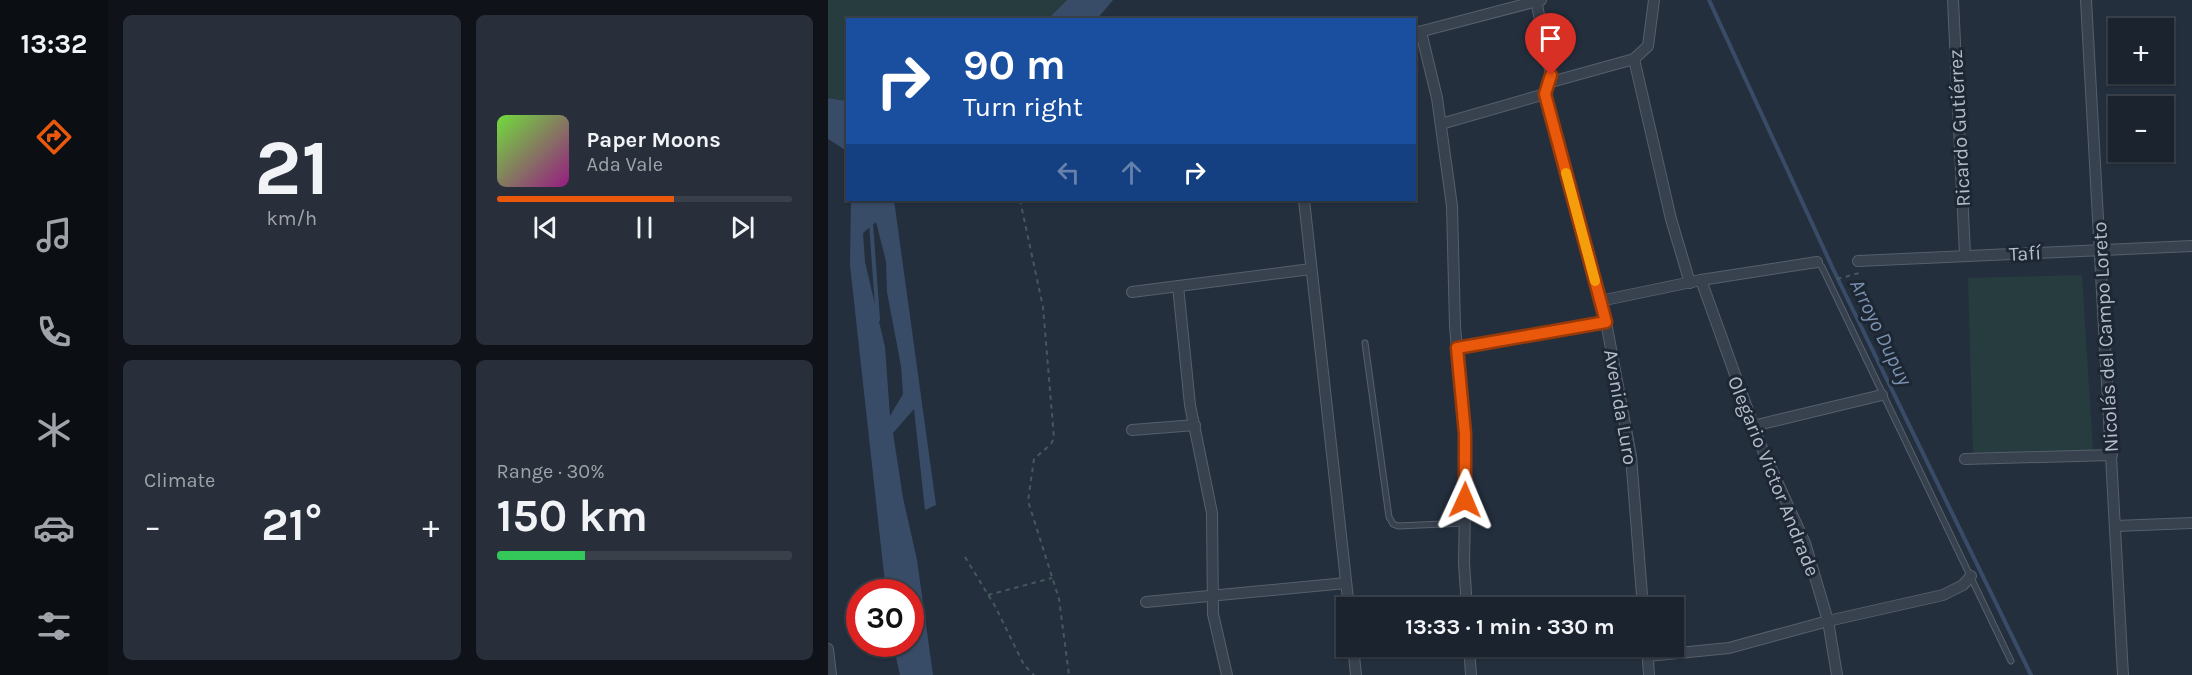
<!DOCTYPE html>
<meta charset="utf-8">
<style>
:root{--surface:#1b232e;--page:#282f3a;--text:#f1f3f6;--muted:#a0a4aa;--line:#39404a;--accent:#ea580c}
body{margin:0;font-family:Karla,sans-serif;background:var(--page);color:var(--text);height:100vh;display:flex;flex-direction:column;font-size:22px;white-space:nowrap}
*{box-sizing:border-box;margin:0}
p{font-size:20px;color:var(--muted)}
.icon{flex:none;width:33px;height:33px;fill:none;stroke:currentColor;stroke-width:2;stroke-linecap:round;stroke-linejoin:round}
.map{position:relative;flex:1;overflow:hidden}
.details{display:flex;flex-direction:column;gap:15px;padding:15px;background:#0f1319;width:720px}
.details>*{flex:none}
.top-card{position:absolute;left:18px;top:18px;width:570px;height:183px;border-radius:0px;box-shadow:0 2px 4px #0004,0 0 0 2px var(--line);background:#1a4fa0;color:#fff;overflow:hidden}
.tools{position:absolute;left:1280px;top:18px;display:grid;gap:12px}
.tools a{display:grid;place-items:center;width:66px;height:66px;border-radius:0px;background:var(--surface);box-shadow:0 2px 4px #0004,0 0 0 2px var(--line);font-size:30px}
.speed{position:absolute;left:18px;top:579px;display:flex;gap:12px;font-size:30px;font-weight:700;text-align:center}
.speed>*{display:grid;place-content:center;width:78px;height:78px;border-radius:50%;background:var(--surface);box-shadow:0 2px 4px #0004,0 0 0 2px var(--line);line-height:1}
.speed .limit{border:9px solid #d22;background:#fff;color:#111}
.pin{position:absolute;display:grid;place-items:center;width:51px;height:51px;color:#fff;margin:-62px -26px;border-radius:50% 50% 50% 0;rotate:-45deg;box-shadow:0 0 6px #0007}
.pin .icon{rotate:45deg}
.me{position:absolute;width:66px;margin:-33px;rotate:1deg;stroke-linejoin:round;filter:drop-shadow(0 0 4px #0008)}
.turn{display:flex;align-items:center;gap:21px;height:126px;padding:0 18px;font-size:27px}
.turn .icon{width:78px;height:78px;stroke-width:2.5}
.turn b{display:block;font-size:42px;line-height:51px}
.lanes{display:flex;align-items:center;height:57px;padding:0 18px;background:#0003;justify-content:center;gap:30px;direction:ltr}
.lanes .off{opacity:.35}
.big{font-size:45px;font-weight:700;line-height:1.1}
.details .card{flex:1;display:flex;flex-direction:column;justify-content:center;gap:9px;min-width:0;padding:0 21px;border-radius:9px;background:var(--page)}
.details .dial{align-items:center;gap:0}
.dial b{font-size:78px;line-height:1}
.song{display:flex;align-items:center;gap:18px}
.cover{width:72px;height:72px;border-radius:9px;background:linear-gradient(135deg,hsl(100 70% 55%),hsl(310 70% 35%))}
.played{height:6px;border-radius:3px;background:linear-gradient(90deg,var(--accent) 60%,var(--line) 60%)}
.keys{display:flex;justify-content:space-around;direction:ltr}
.heat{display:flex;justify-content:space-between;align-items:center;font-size:33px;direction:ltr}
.charge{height:9px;border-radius:4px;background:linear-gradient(90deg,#34c759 30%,var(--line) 0)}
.details .tiles{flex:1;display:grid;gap:15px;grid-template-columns:repeat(2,1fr)}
.trip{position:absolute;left:508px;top:597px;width:348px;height:60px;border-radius:0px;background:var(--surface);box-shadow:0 2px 4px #0004,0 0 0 2px var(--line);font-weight:700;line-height:60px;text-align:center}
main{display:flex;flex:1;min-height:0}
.dock{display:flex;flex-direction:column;width:108px;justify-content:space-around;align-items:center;background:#0b0e12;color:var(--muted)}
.dock .icon{width:42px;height:42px}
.dock .selected{color:var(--accent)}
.dock b{font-size:27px;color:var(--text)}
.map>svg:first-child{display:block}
</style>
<main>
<nav class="dock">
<b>13:32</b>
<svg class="icon selected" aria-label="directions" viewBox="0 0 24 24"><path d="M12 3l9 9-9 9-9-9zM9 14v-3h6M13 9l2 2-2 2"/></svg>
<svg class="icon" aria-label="music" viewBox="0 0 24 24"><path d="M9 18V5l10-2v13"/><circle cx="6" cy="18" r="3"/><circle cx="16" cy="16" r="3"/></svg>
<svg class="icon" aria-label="phone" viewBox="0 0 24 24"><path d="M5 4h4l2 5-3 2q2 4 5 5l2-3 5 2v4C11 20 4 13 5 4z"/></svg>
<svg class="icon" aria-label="climate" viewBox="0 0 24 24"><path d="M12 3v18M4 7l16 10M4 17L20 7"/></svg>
<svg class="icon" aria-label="car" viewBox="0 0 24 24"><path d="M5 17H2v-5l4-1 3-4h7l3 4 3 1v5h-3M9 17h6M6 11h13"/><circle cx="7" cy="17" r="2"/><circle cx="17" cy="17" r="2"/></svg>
<svg class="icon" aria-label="filters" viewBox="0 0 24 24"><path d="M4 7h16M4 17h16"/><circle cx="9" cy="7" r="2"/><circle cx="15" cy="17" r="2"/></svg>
</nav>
<section class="details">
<div class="tiles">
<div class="card dial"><b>21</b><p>km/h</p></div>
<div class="card">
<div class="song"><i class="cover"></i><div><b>Paper Moons</b><p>Ada Vale</p></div></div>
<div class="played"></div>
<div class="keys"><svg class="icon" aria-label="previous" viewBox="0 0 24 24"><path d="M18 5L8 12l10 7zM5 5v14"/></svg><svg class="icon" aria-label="pause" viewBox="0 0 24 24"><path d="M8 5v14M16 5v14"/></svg><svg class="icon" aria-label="next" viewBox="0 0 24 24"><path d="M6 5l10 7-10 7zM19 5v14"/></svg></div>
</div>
<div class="card"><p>Climate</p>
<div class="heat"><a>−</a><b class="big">21°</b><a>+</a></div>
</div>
<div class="card"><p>Range · 30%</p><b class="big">150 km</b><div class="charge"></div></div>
</div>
</section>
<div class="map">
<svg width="1364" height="675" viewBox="0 0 1364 675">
<rect width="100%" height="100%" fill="#242f3e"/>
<g fill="#263c3f">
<path d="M0,0h239l-19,19 -200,1 -1,81 -19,-3z"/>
<path d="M1254,275l11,175 -120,3 -5,-175z"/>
</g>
<g fill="#394c67" fill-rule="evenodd">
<path d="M239,0h46l-16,19h-49z"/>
<path d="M0,98l19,3v50l-19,-12z"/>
<path d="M23,200h43l42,305 -11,5 -11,-101 -21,24 10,65 14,62 16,115h-33l-7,-31h17v-52h-24l-36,-327zM48,222l10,39 1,31 14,74 2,28 -13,22 -5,-69 -20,-85 -2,-29z"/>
</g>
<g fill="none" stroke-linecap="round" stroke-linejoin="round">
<g stroke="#394c67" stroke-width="4">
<path d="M881,0l125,271 197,404"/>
<path d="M43,223l7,97"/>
</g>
<g stroke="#565f6c" stroke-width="7">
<g id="lane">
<path d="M989,262l5,5 189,394"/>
<path d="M537,343l24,174 4,7 5,2 67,-3"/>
</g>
</g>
<g stroke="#565f6c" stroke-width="12">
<g id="street">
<path d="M708,0l15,75 -6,19 61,228 25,134 12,152"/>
<path d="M826,0l-6,46 -14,13 37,160 19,64"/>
<path d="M1125,0l12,255"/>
<path d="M1258,0l37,675"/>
<path d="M593,32l16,66 15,108 3,120 11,128 -2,109 3,45"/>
<path d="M587,33l126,-33"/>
<path d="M723,82l83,-23"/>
<path d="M613,124l104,-30"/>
<path d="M476,200l45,408"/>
<path d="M1030,261l334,-15"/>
<path d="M873,280l59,164 45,99 23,78 9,54"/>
<path d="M350,286l12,119 22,108 1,101 14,61"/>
<path d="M304,292l179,-23"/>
<path d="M772,301l101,-21 116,-18"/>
<path d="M629,348l149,-26"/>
<path d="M925,426l129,-31"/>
<path d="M304,430l63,-5"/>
<path d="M1137,459l147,-4"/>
<path d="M1287,526l77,-3"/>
<path d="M318,602l200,-19"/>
<path d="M525,646l3,29"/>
<path d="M641,646l2,29"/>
<path d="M819,646l2,29"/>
<path d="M0,649l3,26"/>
<path d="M820,656l81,-8 99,-27 115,-26 20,-10 8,-9"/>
</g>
</g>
<g stroke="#44595c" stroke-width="2" stroke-dasharray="4.5 4.5" stroke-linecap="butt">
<path d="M192,200l23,107 11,131 -3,6 -17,15 -6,42 31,98 10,76"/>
<path d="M1009,279l26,-7"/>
<path d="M137,557l30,49 29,59 10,10"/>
<path d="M160,595l64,-17"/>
</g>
<use href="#lane" stroke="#38414e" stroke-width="5"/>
<use href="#street" stroke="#38414e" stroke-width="10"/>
</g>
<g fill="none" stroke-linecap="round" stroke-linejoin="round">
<g stroke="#983908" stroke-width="15">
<path id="route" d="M637,500v-66l-8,-86 149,-26 -61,-228 6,-19"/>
</g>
<use href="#route" stroke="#ea580c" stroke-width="10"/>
<path stroke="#f59e0b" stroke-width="10" d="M738,173l29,108"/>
</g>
<g text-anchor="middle" stroke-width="6" stroke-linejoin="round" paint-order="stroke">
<g font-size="20" fill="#b4bcc9" stroke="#1d2633">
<text transform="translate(1131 128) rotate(-93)" y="7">Ricardo Gutiérrez</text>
<text transform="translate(1197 253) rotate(-3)" y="7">Tafí</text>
<text transform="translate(1277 337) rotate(-93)" y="7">Nicolás del Campo Loreto</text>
<text transform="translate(793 407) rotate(80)" y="7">Avenida Luro</text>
<text transform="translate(946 476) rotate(68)" y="7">Olegario Victor Andrade</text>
</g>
<g font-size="21" font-style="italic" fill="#7c92b1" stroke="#1d2633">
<text transform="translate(1053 332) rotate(64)" y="7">Arroyo Dupuy</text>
</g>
</g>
</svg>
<div class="tools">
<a>+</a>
<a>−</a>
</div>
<div class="speed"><div class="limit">30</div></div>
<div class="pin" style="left:723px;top:75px;background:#d93025"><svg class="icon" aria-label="arrive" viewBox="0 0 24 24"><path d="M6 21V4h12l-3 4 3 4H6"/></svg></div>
<svg class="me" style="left:637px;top:500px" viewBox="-20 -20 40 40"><path d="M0-17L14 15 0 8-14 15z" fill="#ea580c" stroke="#fff" stroke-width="4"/></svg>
<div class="trip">13:33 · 1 min · 330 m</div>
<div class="top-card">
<div class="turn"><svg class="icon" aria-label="right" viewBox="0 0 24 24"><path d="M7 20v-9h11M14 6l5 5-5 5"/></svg><div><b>90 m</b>Turn right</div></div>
<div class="lanes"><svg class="icon off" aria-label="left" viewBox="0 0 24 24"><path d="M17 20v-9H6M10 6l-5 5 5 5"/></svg><svg class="icon off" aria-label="ahead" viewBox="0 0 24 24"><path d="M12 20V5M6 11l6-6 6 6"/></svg><svg class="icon" aria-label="right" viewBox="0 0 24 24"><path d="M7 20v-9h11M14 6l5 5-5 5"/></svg></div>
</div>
</div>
</main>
